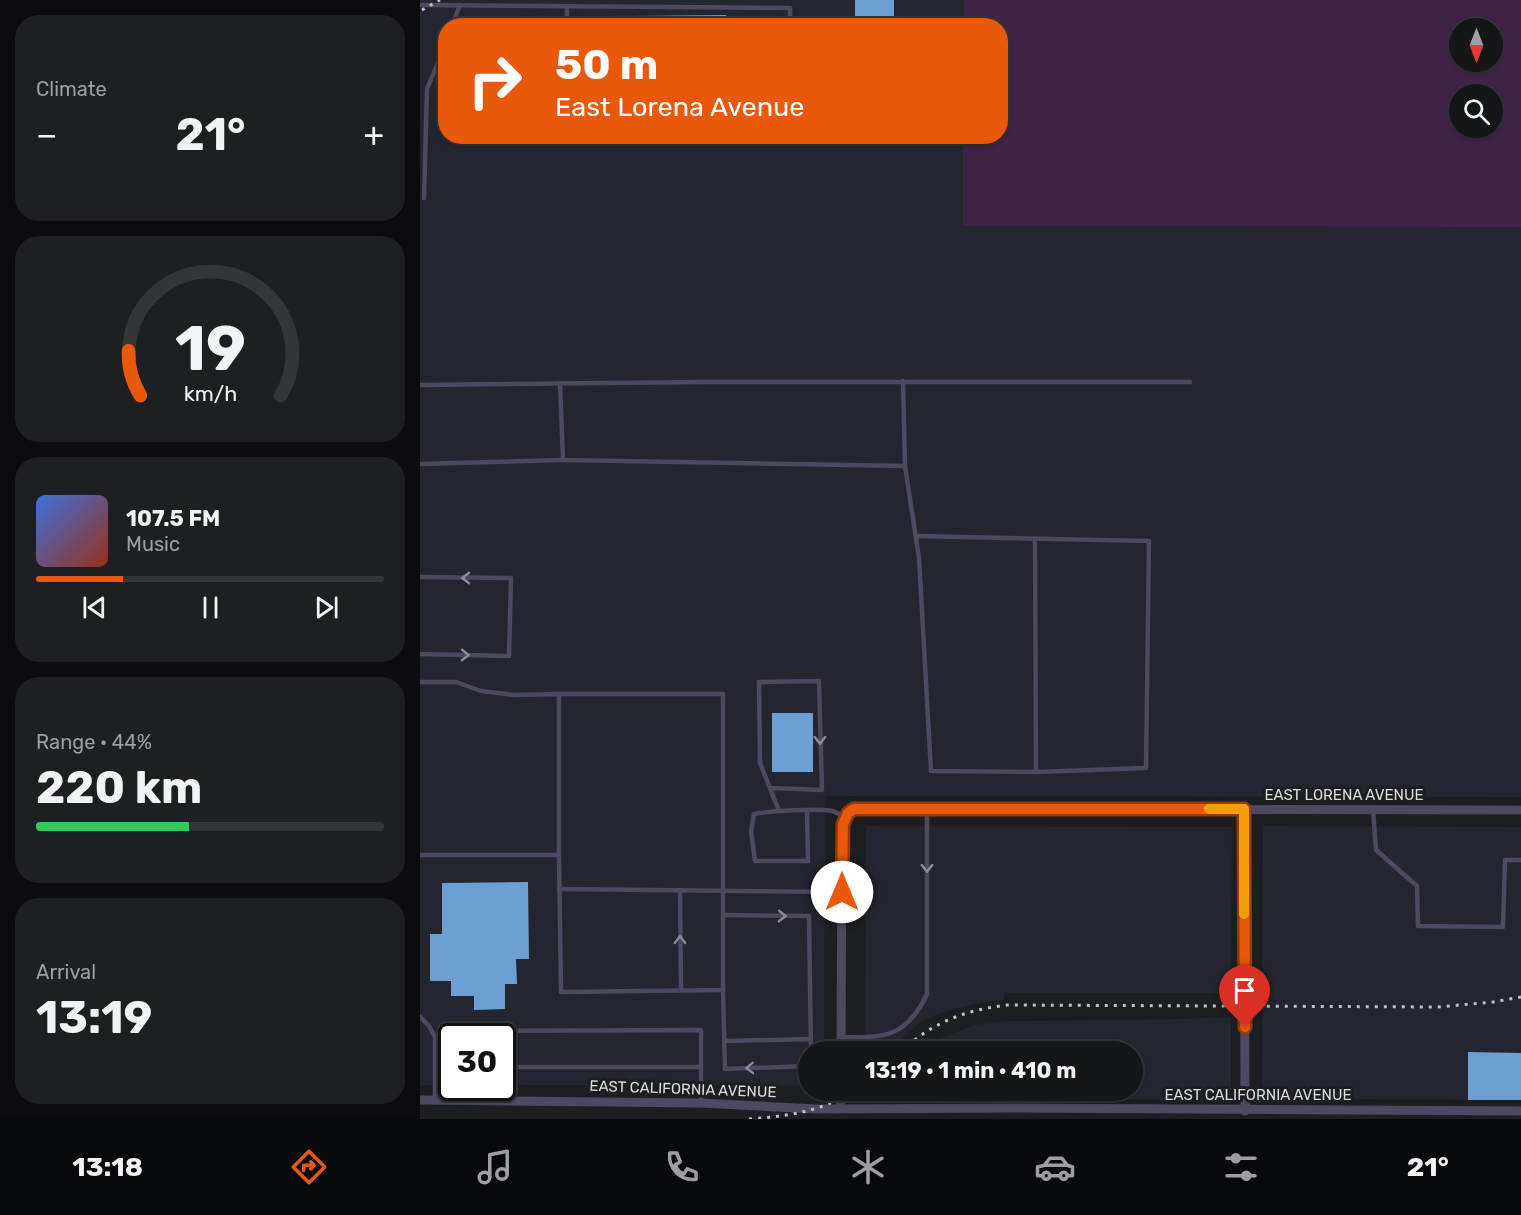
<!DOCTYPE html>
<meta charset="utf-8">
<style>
:root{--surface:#15161a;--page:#1e1f23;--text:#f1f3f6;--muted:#9d9fa2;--line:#343539;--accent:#ea580c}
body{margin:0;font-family:Rubik,sans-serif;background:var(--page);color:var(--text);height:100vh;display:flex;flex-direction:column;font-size:22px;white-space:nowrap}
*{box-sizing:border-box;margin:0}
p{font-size:20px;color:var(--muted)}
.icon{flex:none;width:33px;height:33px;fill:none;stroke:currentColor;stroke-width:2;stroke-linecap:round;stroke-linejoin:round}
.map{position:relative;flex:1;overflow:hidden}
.sheet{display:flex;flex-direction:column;gap:15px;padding:15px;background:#0c0c0e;width:420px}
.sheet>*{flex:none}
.guide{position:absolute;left:18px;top:18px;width:570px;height:126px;border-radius:24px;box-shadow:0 2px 4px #0004,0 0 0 2px var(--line);background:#ea580c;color:#fff;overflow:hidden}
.needle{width:39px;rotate:180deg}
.fabs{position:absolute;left:1029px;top:18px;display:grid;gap:12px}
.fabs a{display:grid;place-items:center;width:54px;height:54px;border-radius:50%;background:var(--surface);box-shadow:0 2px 4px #0004,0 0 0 2px var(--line);font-size:30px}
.speed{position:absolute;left:18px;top:1023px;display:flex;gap:12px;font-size:30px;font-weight:700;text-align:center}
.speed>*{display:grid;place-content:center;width:78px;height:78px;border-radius:50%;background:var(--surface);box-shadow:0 2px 4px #0004,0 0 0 2px var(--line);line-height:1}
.speed .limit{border:3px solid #111;border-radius:9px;background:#fff;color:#111}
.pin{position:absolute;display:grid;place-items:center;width:51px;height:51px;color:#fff;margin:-62px -26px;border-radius:50% 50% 50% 0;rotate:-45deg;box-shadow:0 0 6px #0007}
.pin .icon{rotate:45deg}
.me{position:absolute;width:66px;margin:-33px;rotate:0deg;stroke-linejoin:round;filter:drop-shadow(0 0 4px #0008)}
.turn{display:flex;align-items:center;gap:21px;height:126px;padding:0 18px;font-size:27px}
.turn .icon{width:78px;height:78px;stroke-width:2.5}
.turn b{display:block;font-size:42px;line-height:51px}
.big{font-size:45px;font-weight:700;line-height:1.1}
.sheet .widget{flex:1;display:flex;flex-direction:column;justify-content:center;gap:9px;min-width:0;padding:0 21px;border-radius:24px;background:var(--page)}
.sheet .dial{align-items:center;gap:0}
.dial svg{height:156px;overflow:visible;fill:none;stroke:var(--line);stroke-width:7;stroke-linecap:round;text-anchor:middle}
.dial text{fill:var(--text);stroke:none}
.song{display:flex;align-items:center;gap:18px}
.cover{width:72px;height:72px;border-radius:9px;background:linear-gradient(135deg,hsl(220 70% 55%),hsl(10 70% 35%))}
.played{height:6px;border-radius:3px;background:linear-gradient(90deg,var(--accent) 25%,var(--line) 25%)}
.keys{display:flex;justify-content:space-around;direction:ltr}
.heat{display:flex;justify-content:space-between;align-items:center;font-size:33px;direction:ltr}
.charge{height:9px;border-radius:4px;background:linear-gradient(90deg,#34c759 44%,var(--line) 0)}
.trip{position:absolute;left:378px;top:1041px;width:345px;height:60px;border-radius:30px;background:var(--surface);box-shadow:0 2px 4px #0004,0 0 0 2px var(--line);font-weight:700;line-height:60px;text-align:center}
.dock{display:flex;height:96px;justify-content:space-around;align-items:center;background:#08090a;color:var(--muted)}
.dock .icon{width:42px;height:42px}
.dock .active{color:var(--accent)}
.dock b{font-size:27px;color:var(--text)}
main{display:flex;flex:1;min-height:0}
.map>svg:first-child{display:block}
</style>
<main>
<section class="sheet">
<div class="widget"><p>Climate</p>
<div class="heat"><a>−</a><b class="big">21°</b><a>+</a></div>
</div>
<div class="widget dial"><svg viewBox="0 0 100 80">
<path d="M14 69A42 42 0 1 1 86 69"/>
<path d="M14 69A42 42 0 0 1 8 46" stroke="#ea580c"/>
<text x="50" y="56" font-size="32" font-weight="700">19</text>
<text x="50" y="72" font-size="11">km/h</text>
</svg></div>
<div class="widget">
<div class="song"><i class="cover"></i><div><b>107.5 FM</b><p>Music</p></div></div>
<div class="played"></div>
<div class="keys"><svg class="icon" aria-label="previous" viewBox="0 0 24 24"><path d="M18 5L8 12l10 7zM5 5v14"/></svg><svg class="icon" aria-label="pause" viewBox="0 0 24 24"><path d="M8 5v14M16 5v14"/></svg><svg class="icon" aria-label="next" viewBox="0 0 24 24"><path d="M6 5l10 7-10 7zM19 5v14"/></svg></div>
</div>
<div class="widget"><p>Range · 44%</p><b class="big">220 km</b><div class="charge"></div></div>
<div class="widget"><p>Arrival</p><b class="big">13:19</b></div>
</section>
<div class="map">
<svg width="1101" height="1119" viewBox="0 0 1101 1119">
<rect width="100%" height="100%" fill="#1c1e22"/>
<g fill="#23252f">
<path d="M0,0h544v25l-518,1v110l517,1v89l558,1v570l-696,-1 -1,255 -16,1v34l-305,-1 -1,-49h-50l-1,49h-31z"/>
<path d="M446,826l366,1 -1,166h-226l-1,7 -29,4 -37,10 -17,8 -33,29 -23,1z"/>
<path d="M843,826l258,1v273l-259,-1z"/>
<path d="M811,1017v83l-363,-2 9,-8h255v-38l-210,-1 20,-13 32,-13 35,-4 170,-2z"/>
</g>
<path fill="#3f2346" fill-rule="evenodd" d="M544,0h557v227l-558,-1v-89l37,-1v-110l-36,-1zM1040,28h32v34h-32zM1040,94h32v34h-32z"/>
<g fill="#6e9fd4">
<rect x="435" y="0" width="39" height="26"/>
<path d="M306,15v11h-95v-10z"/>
<rect x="352" y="713" width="41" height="59"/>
<path d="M108,882l1,77h-13l1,25h-12v25l-31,1v-14h-23v-15h-21v-47h12v-51z"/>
<path d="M1048,1052l53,1v47h-53z"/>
</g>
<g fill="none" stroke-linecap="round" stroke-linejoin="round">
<g stroke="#4e4861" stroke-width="4.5">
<path d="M0,5l370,3v18"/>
<path d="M32,26l8,-21"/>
<path d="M147,26v-20"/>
<path d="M183,136l7,6 181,-6"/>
<path d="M371,138l79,-2"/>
<path d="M4,198l3,-109 19,-46"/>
<path d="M140,383l3,77 342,6 -2,-85"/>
<path d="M0,385l285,-3h485"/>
<path d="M0,464l143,-4"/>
<path d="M485,466l14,92 12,213 105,1 110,-4 3,-227 -233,-5"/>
<path d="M615,539l1,233"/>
<path d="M0,577l91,1 -2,78 -89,-2"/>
<path d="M0,682h36l25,9 33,4 45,-1v161h-139"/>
<path d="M350,788l52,2 -3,-109 -60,1 1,81 19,48"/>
<path d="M953,810l3,40 41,36 1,40 85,1 2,-67h16"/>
<path d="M387,811l1,50h-53l-4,-30 3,-17c14,-3 64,-6 78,-3 4,1 9,4 13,6"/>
<path d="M139,855l2,137 162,-2v-296h-164"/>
<path d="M139,889l283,3"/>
<path d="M260,890l1,100"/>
<path d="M303,915l86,1 2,136"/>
<path d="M303,990l2,79 83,-3"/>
<path d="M0,1017l9,9 6,11v63"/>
<path d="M43,1036v-5l238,-1v73"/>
<path d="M421,1037c44,1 66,0 86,-43v-185"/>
<path d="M305,1041l86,-2"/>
<path d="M82,1067h199"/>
</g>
<g stroke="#4e4861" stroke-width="9">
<path d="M824,809l1,302"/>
<path d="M421,1052l1,-217 3,-18 9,-8 667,1"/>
<path d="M0,1100l281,3 116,6 199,-1 505,3"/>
<path d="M420,1109l2,-19"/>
</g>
<g stroke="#c1c1c4" stroke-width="3" stroke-dasharray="3 6" stroke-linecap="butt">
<path d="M2,10l18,-10"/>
<path d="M481,1052c31,-30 65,-42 106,-47l431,2 55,-5 28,-5"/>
<path d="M329,1119c39,-3 72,-7 106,-29"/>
</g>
</g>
<defs><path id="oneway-chevron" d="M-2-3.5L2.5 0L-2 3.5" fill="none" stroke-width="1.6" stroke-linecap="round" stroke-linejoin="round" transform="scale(1.5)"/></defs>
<g stroke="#8e8b9a">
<use href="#oneway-chevron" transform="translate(46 578) rotate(-180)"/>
<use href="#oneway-chevron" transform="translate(45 655) rotate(1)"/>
<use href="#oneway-chevron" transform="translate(400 740) rotate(89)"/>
<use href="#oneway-chevron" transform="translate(507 868) rotate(90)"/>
<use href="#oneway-chevron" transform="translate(362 916) rotate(1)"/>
<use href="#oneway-chevron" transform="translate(260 940) rotate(-90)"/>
<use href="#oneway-chevron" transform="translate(330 1068) rotate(178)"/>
</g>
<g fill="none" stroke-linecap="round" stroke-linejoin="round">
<g stroke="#983908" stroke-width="15">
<path id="route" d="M422,892l1,-68 5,-11 6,-4h390l1,218"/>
</g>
<use href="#route" stroke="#ea580c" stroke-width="10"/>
<path stroke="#f59e0b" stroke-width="10" d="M789,809h35v105"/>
</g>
<g text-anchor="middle" stroke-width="6" stroke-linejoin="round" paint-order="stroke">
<g font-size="15" fill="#dddde0" stroke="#1c1e22">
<text x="924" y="800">EAST LORENA AVENUE</text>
<text transform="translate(263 1089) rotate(2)" y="5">EAST CALIFORNIA AVENUE</text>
<text x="838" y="1100">EAST CALIFORNIA AVENUE</text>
</g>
</g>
</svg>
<div class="fabs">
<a><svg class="needle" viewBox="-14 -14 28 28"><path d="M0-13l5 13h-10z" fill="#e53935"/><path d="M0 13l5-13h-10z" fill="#9d9fa2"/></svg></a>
<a><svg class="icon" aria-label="search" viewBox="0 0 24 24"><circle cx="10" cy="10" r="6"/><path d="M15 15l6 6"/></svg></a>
</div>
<div class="speed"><div class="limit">30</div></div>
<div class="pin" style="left:825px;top:1027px;background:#d93025"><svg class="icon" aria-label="arrive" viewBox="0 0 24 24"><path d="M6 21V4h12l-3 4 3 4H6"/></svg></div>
<svg class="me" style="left:422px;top:892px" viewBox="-20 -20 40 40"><circle r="19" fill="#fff"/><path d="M0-13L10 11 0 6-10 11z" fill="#ea580c"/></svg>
<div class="trip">13:19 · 1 min · 410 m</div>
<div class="guide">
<div class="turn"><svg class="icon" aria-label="right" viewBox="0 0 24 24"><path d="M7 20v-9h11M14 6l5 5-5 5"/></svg><div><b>50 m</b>East Lorena Avenue</div></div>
</div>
</div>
</main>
<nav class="dock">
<b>13:18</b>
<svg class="icon active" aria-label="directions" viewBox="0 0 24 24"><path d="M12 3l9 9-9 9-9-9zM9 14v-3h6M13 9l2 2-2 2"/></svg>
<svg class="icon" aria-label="music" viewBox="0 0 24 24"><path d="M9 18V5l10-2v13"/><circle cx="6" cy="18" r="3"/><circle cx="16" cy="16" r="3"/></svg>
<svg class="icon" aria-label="phone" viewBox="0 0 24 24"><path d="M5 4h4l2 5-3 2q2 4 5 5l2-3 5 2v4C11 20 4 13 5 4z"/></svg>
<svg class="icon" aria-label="climate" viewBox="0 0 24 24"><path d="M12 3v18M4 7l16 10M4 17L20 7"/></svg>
<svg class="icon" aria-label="car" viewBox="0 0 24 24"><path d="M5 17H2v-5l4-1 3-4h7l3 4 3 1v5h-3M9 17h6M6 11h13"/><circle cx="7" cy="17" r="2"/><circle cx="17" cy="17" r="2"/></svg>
<svg class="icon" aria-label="filters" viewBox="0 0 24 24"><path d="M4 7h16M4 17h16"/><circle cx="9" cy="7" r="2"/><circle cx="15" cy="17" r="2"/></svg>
<b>21°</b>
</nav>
